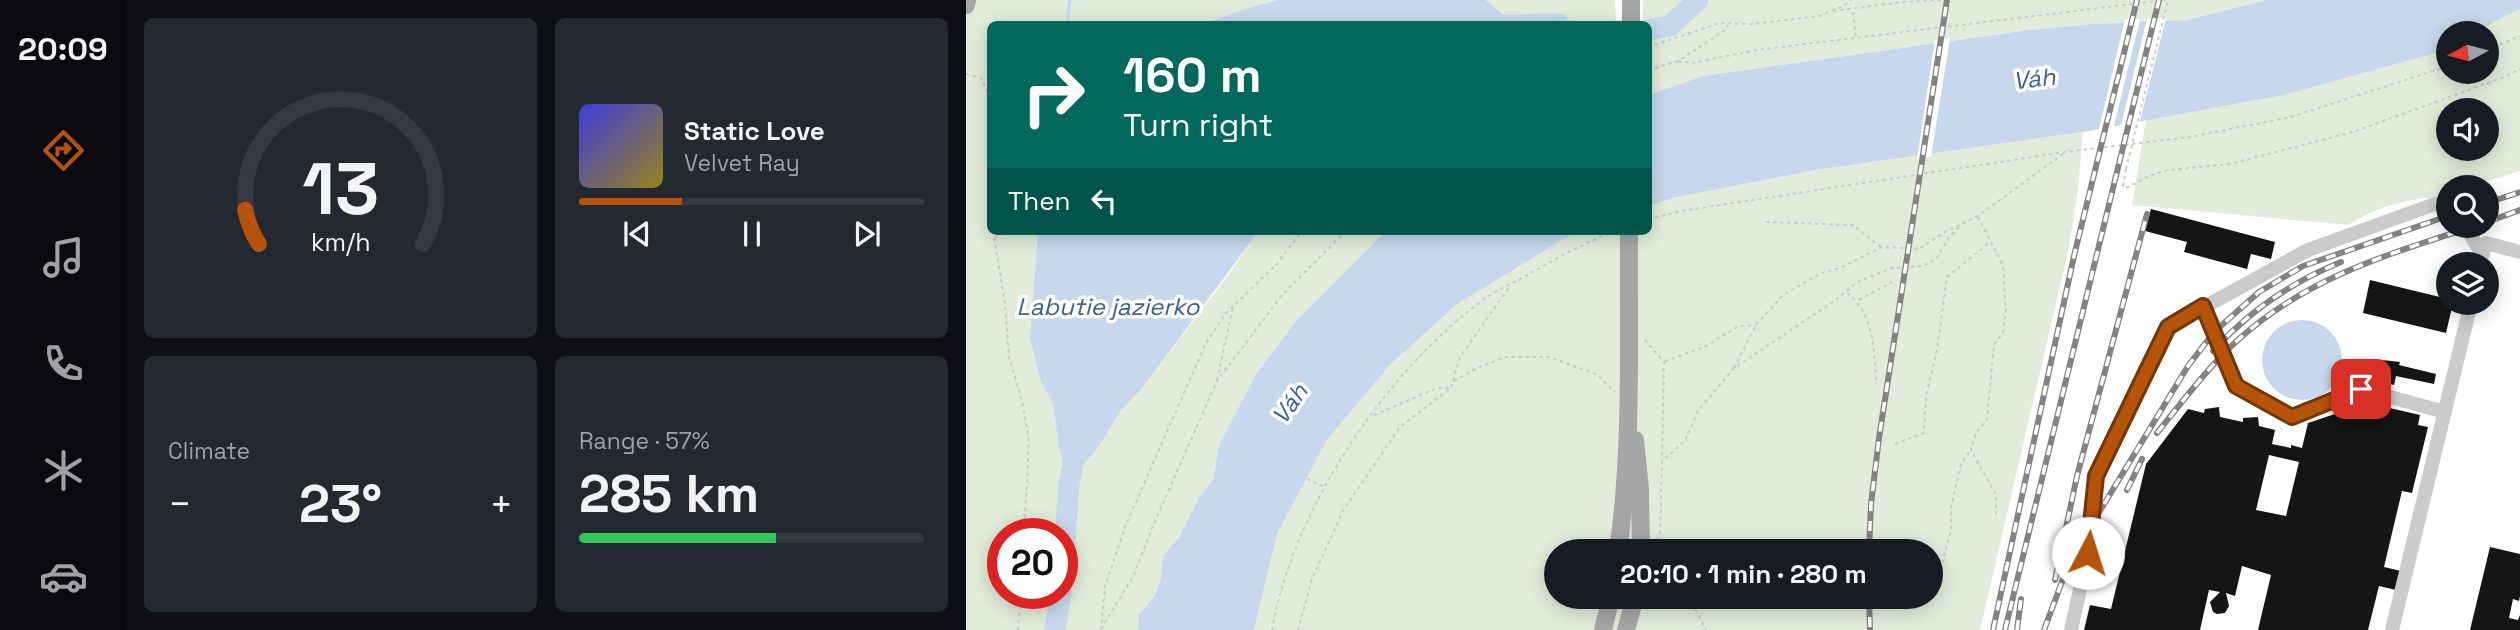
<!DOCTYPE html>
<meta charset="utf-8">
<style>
:root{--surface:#171b24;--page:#242831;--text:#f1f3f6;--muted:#9ea1a6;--line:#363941;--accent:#b45309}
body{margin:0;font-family:"Space Grotesk",sans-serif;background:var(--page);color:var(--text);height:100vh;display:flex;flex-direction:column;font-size:26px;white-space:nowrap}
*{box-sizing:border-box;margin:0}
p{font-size:23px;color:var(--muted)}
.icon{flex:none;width:38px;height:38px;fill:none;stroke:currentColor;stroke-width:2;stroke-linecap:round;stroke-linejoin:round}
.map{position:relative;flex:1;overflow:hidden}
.sheet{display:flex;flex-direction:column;gap:18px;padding:18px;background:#0d0f14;width:840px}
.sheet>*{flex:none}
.banner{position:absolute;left:21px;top:21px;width:665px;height:214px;border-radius:10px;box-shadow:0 4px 18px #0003;background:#00695c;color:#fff;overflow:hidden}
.needle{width:46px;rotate:263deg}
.buttons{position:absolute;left:1470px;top:21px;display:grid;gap:14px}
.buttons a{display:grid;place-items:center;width:63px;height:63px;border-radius:50%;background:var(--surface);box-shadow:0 4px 18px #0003;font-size:35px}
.speed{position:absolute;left:21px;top:518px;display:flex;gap:14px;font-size:35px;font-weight:700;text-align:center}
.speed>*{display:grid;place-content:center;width:91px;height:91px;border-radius:50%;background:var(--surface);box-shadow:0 4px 18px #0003;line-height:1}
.speed .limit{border:10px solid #d22;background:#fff;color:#111}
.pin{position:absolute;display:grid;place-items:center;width:60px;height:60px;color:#fff;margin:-30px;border-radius:14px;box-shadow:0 4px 10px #0006}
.me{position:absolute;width:77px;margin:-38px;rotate:5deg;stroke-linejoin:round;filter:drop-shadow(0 0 5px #0008)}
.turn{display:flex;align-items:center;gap:24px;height:147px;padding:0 21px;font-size:32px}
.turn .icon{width:91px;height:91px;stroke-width:2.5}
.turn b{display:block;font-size:49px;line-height:60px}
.then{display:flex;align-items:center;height:66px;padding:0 21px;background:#0003;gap:14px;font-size:26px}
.big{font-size:52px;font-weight:700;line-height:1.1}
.sheet .card{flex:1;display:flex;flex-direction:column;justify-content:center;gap:10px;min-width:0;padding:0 24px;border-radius:10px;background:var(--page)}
.sheet .dial{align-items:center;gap:0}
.dial svg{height:182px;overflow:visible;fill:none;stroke:var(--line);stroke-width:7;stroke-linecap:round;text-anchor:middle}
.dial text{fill:var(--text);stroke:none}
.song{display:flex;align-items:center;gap:21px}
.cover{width:84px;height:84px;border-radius:10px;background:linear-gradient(135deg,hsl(240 70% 55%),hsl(50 70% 35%))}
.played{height:7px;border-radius:4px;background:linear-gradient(90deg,var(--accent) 30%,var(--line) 30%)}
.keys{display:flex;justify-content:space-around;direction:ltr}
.heat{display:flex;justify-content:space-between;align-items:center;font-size:38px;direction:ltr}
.charge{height:10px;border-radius:5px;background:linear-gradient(90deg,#34c759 57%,var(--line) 0)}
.sheet .tiles{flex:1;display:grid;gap:18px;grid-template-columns:repeat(2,1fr)}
.trip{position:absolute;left:578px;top:539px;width:399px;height:70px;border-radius:35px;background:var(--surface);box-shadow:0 4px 18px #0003;font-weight:700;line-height:70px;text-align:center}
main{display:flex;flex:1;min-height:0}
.tabs{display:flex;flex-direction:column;width:126px;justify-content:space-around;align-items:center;background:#090b0e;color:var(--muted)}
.tabs .icon{width:49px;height:49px}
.tabs .selected{color:var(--accent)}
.tabs b{font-size:32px;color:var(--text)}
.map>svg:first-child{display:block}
</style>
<main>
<nav class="tabs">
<b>20:09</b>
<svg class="icon selected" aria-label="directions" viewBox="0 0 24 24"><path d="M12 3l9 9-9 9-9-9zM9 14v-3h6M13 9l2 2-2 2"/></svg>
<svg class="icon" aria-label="music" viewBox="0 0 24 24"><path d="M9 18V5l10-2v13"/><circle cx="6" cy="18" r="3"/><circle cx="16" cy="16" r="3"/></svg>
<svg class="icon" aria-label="phone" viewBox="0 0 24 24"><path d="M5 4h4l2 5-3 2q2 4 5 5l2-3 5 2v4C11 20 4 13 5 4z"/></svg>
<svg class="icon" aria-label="climate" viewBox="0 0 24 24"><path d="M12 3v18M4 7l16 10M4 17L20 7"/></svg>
<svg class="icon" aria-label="car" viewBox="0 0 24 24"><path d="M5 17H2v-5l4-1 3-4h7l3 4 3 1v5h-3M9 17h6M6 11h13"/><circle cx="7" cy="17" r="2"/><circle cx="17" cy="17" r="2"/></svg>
</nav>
<section class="sheet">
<div class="tiles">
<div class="card dial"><svg viewBox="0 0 100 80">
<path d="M14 69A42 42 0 1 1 86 69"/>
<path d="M14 69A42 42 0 0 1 8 54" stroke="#b45309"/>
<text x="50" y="56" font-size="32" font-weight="700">13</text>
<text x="50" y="72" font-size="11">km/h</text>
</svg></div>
<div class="card">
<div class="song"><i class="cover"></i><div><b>Static Love</b><p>Velvet Ray</p></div></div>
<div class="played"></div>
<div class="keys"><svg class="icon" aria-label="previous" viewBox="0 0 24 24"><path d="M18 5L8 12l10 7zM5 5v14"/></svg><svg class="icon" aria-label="pause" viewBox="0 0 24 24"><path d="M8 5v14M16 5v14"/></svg><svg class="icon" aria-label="next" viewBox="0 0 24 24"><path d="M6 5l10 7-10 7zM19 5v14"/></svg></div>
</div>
<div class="card"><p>Climate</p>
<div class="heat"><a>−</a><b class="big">23°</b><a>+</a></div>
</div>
<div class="card"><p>Range · 57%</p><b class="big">285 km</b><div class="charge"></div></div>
</div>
</section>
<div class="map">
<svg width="1554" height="630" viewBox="0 0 1554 630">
<rect width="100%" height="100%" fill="#fff"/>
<g fill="#e2ecdb" fill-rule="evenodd">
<path d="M0,0h312l-27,7 -49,17h-212v207h48l-8,107 11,44 12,22 16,78 33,-40 17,-29 24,-26 80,-105 36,-51h128l-91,90 -40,53 -37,71 -6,35 -13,16 -21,41 -16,19 -3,26 -6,15 -15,17 -1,16h-172zM37,534h59v59h-59z"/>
<path d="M520,0h129l1,24h-78l-7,-10 -28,1z"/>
<path d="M677,0h623l-79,20 -94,4 -65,6 -325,46 -54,19 -1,-71h-5z"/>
<path d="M1554,9v162l-51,16h-21v7l-4,2c-40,4 -61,8 -96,29l-216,-20 14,-85 138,-25 152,-42 12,-7v26h39v-39h-14zM1482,110h39v39h-39z"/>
<path d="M1117,132l-5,58 -10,62 -88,378h-726l23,-96 50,-94 62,-74 67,-61 121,-74h71l1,-25 24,-8 143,-28zM590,551h374v46h-374z"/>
</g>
<g fill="#c7d8ec">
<path d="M312,0h208l17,15 28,-1 7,10h-336l49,-17z"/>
<path d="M1300,0h254v9l-47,24h-25v13l-12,7 -152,42 -201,37 -267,38 -143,28 -24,8 -1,-111 55,-19 325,-46 65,-6 94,-4z"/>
<path d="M72,231h221l-116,156 -24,26 -17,29 -33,41 -10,-36 -6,-43 -12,-22 -11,-44z"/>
<path d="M420,231h191l-121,74 -67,61 -62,74 -50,94 -23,96h-116l1,-16 15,-17 6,-15 3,-26 16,-19 21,-41 13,-16 6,-35 37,-71 40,-53z"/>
<circle cx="1336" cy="360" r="40"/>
</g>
<g fill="#fff">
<path d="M1200,18l-27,107 -19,4 27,-110z"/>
<path d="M1159,19h15l-27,111 -15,3z"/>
<path d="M984,38l-19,119 -14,2 18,-119z"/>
</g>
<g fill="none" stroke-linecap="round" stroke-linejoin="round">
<path stroke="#c7d8ec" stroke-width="3.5" d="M101,24l3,-24"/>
<g stroke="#c7d8ec" stroke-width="21">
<path d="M567,24h26"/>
<path d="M682,30l22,-4 28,-26"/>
<path d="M96,583l7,-100 6,-27"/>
<path d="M89,630l6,-37"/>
</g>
</g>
<g fill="#151515" fill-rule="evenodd">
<path d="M1185,209l124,33 -4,17 -20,-5 -4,15 -63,-17 3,-10 -42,-11z"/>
<path d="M1404,280l78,19v4h5l-7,30 -83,-20z"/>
<path d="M1416,360l18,2 -1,3 37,9 -2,10 -38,-8 -2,9 -12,-3 2,-9 -5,-1z"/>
<path d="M1402,403l52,12 -2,10 10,2 -16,66 -10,-2 -18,76 17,4 -5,19 -17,-4 -11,44h-110l13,-55 -29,-9 -7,30 -9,-3 3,13 -4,7 -8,1 -4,-2 -3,-10 10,-10 -11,-2 -9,40h-116l6,-25 21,4 35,-145 42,-55 16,4 1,-4 14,-2 1,10 23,5v-4l15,-1 1,9 16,4 -3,14 19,4v-3l11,3 6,-25zM1303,455l30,7 -13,54 -30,-6z"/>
<path d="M1524,547l30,7v42l-1,5 -6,-2 -4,19 9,2 2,-5v15h-50z"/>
</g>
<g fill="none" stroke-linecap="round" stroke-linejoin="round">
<g stroke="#cbcbcb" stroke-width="2" stroke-dasharray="3.5 3.5" stroke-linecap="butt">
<path d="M867,11l69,-9 43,-2"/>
<path d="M887,12l3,25"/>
<path d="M606,24l1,-5"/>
<path d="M682,47l72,-24 33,1 66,-8 24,-10 8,-6"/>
<path d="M1521,50l33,-14"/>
<path d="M712,61l15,2 63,-13 409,-50"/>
<path d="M682,70l30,-9 47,-31 3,-5"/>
<path d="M0,74l15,4 9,20"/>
<path d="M1160,169l-3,17 3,2 25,-13 18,-5 61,-6 126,-33 151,-55 13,-7"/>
<path d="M24,188l-1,22 1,9"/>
<path d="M1012,217l25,48 3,47 -3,20 -9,13 -7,74 -11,14 -5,17 25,45v19"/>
<path d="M682,219l33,-8 384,-59 125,-15 101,-20 157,-51"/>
<path d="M800,222l87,3 28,22"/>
<path d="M27,231l12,73 4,53 13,43 7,41 -5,93"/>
<path d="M29,239l5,-8"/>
<path d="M881,293c28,22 27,58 29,91"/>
<path d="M893,300l33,-18"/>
<path d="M679,340l19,22 -2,98"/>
<path d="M699,361l39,-14 35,-21 17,-1"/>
<path d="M768,368l22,-43 27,-30 38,-22 19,-5 42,-21 37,2 26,-17 33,-16 86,-63"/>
<path d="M251,380l16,-73"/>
<path d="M488,381l25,-14 27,-10h43l47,17 19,18"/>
<path d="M408,415l63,-27h13"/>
<path d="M929,444l29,-11 2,-37 11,-46 10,-73 43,-35"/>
<path d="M341,479l17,8"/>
<path d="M690,538l11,13"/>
<path d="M694,541l2,-80 23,-20 13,-30 35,-42 104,-70 20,-17 35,-14 31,-2 13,-7 12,-20 12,-13"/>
<path d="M976,563l9,-32v-24l10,-43 9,-14"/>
<path d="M723,597l17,33"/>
<path d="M135,629l33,-54 18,-47 65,-147 66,-87 63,-63"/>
<path d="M52,630l3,-37"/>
<path d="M135,630l4,-44 20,-59 80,-182 20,-31 52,-50 25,-33"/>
<path d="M306,630c22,-123 114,-260 215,-333 10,-7 22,-12 33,-18 30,-17 62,-35 94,-48"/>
<path d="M332,630l14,-51 32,-70 56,-82 51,-39 9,-31 50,-71"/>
</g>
<g stroke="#cbcbcb" stroke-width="14">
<path d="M1499,226l17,28"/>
<path d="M1514,264l6,-21 34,9"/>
<path d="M1237,306l33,80 57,31 68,-28 84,23"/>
<path d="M1105,630l17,-77 8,-77 72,-149 140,-77 127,-46 13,1"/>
<path d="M1426,630l79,-327"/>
</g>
<g stroke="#a6a6a6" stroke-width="18">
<path d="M0,5l1,-5"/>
<path d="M665,24v-24"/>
<path d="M669,440l5,49 1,62"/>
<path d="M652,551c15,-105 10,-214 11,-320"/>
<path d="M637,630l8,-33"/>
<path d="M660,630l9,-33"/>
</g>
<g stroke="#838383" stroke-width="6">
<g id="rail">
<path d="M1521,203l33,-11"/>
<path d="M1521,222l33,-12"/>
<path d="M1247,351c36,-40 79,-69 128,-89"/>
<path d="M1191,433c26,-32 51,-66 82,-94 69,-62 150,-85 236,-113"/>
<path d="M1161,490l15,-31"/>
<path d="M903,551l2,-47 8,-66 68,-438"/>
<path d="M1089,580l22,-104 70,-262"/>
<path d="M903,597l1,33"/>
<path d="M1027,630l81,-374 63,-256"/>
<path d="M1039,630l154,-630"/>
<path d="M1051,630l4,-31"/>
<path d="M1078,630l19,-51 21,-42 104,-171 26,-34 45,-40 44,-26 145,-50"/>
</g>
</g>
<use href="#rail" stroke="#fff" stroke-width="3.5" stroke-dasharray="10" stroke-linecap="butt"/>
<path stroke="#cbcbcb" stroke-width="2" stroke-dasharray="3.5 3.5" stroke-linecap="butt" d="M1160,169l42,-169"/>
</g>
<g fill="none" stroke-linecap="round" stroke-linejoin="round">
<g stroke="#753606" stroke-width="18">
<path id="route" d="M1122,553l8,-77 72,-149 35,-21 33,80 56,31 69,-28"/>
</g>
<use href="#route" stroke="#b45309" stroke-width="12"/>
</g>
<g text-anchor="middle" stroke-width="7" stroke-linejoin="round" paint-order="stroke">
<g font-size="24" font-style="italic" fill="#3b6391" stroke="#fff">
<text transform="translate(1068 79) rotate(-7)" y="8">Váh</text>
<text x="142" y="315">Labutie jazierko</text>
<text transform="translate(324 404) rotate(-55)" y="8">Váh</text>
</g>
</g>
</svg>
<div class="buttons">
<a><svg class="needle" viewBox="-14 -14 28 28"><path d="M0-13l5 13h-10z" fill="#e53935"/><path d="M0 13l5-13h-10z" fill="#9ea1a6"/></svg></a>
<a><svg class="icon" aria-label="sound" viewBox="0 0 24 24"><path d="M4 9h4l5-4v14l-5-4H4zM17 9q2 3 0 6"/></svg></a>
<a><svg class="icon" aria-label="search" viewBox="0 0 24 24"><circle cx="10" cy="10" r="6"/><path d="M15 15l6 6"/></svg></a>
<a><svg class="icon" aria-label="layers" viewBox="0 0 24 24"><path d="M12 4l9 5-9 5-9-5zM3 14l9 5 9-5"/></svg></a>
</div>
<div class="speed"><div class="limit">20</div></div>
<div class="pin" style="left:1395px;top:389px;background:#d93025"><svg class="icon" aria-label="arrive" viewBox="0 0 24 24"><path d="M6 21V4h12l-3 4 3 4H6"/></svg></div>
<svg class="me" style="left:1122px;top:553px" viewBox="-20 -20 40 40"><circle r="19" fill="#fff"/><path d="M0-13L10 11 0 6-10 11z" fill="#b45309"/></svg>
<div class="trip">20:10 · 1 min · 280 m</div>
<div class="banner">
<div class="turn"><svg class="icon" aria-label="right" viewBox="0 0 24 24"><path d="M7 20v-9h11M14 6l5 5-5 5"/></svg><div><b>160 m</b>Turn right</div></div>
<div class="then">Then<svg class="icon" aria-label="left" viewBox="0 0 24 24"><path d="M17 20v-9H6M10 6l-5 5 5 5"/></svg></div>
</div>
</div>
</main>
